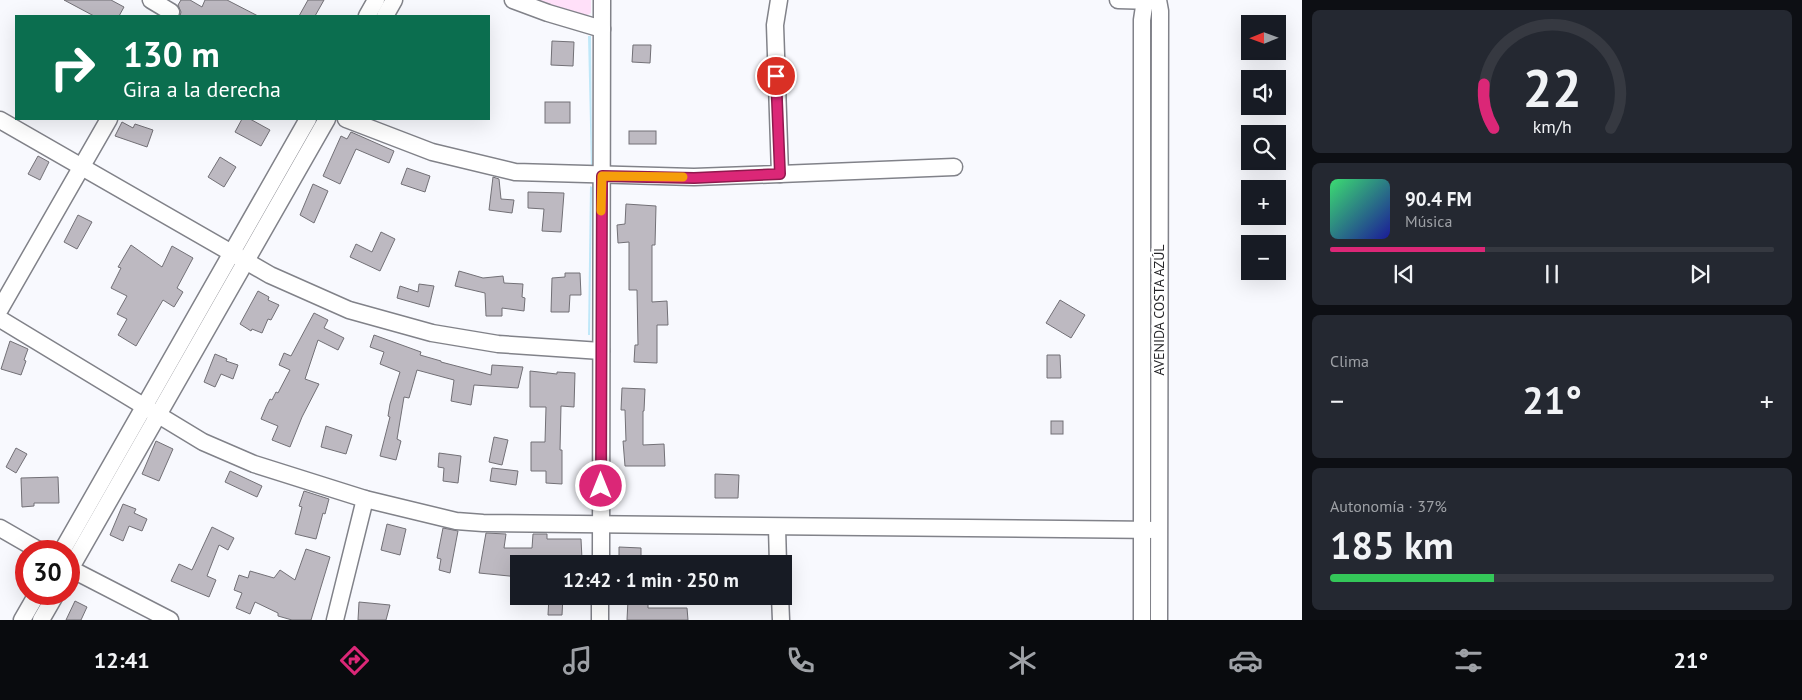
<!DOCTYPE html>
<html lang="es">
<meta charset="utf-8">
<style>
:root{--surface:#171b24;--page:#242831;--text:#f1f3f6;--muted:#9ea1a6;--line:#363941;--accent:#db2777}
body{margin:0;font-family:"PT Sans",sans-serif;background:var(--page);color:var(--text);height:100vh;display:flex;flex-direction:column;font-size:19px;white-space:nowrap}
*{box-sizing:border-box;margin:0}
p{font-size:16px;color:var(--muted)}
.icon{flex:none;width:28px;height:28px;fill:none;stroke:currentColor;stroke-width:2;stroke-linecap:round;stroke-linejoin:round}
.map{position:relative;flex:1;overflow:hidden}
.panel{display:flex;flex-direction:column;gap:10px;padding:10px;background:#0d0f14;width:500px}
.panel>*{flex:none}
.banner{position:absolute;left:15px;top:15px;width:475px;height:105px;border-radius:0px;box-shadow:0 5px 20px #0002;background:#0b6e4f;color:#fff;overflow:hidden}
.needle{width:32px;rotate:269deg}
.controls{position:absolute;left:1241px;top:15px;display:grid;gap:10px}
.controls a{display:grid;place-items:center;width:45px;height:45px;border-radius:0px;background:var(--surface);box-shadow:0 5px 20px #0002;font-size:25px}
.speed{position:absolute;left:15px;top:540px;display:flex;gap:10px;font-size:25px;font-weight:700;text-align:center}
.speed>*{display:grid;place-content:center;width:65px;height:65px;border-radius:50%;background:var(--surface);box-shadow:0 5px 20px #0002;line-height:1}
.speed .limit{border:8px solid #d22;background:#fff;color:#111}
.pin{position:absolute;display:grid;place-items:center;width:42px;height:42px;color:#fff;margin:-21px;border:2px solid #fff;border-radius:50%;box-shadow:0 1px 5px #0007}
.me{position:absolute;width:55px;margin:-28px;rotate:0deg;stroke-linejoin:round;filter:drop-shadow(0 0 4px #0008)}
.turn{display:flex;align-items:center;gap:18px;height:105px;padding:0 25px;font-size:22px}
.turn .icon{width:65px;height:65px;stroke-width:2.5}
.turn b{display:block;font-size:35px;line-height:42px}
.big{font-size:38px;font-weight:800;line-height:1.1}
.panel .card{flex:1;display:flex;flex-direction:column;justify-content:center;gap:8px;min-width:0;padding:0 18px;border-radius:8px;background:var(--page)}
.panel .dial{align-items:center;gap:0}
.dial svg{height:130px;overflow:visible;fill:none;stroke:var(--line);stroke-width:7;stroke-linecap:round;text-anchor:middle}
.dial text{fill:var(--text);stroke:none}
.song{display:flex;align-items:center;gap:15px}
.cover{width:60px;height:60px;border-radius:8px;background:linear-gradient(135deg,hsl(140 70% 55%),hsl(240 70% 35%))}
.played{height:5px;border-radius:2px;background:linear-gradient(90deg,var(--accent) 35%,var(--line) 35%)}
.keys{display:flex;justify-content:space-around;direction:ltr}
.heat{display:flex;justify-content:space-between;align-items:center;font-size:28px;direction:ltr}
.charge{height:8px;border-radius:4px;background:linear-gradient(90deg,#34c759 37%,var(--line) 0)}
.trip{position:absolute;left:510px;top:555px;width:282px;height:50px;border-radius:0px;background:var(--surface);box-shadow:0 5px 20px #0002;font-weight:800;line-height:50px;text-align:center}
.menu{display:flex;height:80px;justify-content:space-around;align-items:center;background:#090b0e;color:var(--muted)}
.menu .icon{width:35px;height:35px}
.menu .on{color:var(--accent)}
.menu b{font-size:22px;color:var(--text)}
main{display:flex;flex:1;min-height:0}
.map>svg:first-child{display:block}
</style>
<main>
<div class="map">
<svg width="1302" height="620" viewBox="0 0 1302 620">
<rect width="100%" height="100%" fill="#f8f9fe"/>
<g fill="#ffe0f9">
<path d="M536,0h55v13l-5,3z"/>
<path d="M1151,7l2,12 -1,322 -2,3 -3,-324z"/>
</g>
<g fill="#bfe8f9">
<path d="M588,36h3l1,133h-1z"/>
<path d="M590,186l2,1 -2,148h-2z"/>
</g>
<g fill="#bdb9c1" stroke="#727076">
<path d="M64,0h47l13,7 -5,9h-25z"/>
<path d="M181,0h9l12,7 3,-7h22l31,16h-78l1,-4 -3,-7z"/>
<path d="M308,0h16l-9,16h-16z"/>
<path d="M552,41l22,1 -1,24 -22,-1z"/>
<path d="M633,45h18l-1,18 -18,-1z"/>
<rect x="545" y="102" width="25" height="21"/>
<path d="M242,119h8l20,11 -9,16 -26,-14z"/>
<path d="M122,122l11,6 2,-4 18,6 -6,17 -32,-11z"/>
<rect x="629" y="131" width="27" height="13"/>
<path d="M351,132l43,19 -5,12 -33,-14 -16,35 -17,-8 18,-40 6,3z"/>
<path d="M38,156l11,6 -9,18 -12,-6z"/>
<path d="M220,157l16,10 -12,20 -16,-10z"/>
<path d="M407,168l23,8 -5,16 -24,-8z"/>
<path d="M493,177l6,2 2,20 13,1 -2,13 -23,-3z"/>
<path d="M313,184l15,7 -14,32 -14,-8z"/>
<path d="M528,192l36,1 -3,39 -19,-1 2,-22 -16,-1z"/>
<path d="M626,204l30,2 -1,39h-3v57l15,-1 1,24h-11v38l-23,-1 1,-17h3l-1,-55h-8v-48l-11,1 -1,-18 8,-1z"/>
<path d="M78,215l14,7 -15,27 -13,-7z"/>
<path d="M381,232l14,7 -15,32 -30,-14 6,-13 16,8z"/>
<path d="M131,245l31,22 10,-21 21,12 -16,30 6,4 -9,15 -11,-7 -27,46 -18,-11 9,-16 -10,-5 10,-18 -16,-8 10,-20 -3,-1z"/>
<path d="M459,271l24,7 20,-2 1,7 19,1 -1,13 3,1 -1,13 -22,-3v8h-16l-1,-23 -30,-7z"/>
<path d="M565,273h15l1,22h-11l-1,17h-18l1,-34 13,-1z"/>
<path d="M419,284l15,2 -5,21 -32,-9 3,-12 18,6z"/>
<path d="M258,291l11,6 -1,3 11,5 -8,15 -3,-1 -6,14 -10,-4 -1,2 -11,-7z"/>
<path d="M1060,300l25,15 -14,23 -25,-15z"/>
<path d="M314,313l14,7 -4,8 20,10 -6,12 -20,-10 -13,39 14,5 -17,33 -12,30 -18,-7 6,-14 -17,-7 5,-12 4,-8 2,1 4,-8 2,1 12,-23 -11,-5 5,-12 7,3z"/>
<path d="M374,335l47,17 -1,3 21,6v1l50,13 1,-10 31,2 -5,21 -44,-3 -3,20 -20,-4 3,-21 -37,-10 -8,28 -5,-1 -7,42 4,2 -5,19 -16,-4 10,-39 -2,-1 2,-12 10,-32 -20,-8 4,-12 -14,-5z"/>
<path d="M10,341l18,8 -4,11 2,1 -5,14 -20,-6z"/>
<path d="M215,354l12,5 -1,2 12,4 -5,14 -12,-5 -6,13 -11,-5z"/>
<path d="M1047,355h13l1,23h-14z"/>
<path d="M530,371l27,3v-2l18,1 -1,34 -13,-1 -1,44h2v34l-16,-1v-12h-15v-29h14l1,-35h-16z"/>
<path d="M622,388l23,1 -1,22h-1v34l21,-1 1,22h-40l-2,-25h3l-1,-31h-4z"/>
<rect x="1051" y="421" width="12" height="13"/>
<path d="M326,426l26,9 -6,19 -25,-7z"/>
<path d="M494,437l14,3 -6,25 -13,-3z"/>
<path d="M156,441l17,8 -14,32 -17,-7z"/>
<path d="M16,448l11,6 -11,19 -10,-6z"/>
<path d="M439,453l22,3 -3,27 -15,-2 1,-13 -6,-1z"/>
<path d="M492,468l26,3 -2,14 -26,-4z"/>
<path d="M230,471l32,15 -5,11 -32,-15z"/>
<path d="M715,474l24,1 -1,23h-23z"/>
<path d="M58,477l1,26h-25v3l-12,1 -1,-29z"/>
<path d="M304,491l25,8 -4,15 -2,-1 -7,26 -21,-5 7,-27 -3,-1z"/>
<path d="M123,504l13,5 -2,4 13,6 -5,12 -13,-5 -6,15 -13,-6z"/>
<path d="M387,524l19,5 -6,26 -19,-5z"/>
<path d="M212,527l22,11 -6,12 -9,-5 -12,31 9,4 -7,17 -38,-16 8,-17 13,6z"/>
<path d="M443,528l15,3 -8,42 -11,-3 2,-11 -4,-1z"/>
<path d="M486,533l20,1 -2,14h28l1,-14h14v5h34l1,20 -14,1v4h-49v13l-40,-4z"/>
<path d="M619,547l22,1v11h-22z"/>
<path d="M306,549l24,8 -19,63h-19l-14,-4v-3l-23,-11 -5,12 -14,-6 6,-15 -8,-3 5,-15 9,3 2,-7 24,7 6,-8 15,10z"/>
<path d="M549,596h14l-1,19h-14z"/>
<path d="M628,600l20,2v6h39l1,12h-61z"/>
<path d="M75,601l12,6 -6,13h-15z"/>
<path d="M359,602l31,3 -4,15h-28z"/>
</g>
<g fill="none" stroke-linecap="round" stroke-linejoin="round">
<g stroke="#818289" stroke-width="19">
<g id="minor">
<path d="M151,0l20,12"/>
<path d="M513,0l35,13 54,16"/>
<path d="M1118,0l35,1"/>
<path d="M1158,0l2,11 -1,609"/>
<path d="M367,16l9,-16"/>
<path d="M385,16l9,-16"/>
<path d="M346,119l86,33 83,20 179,5 86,-3 -5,-149 4,-25"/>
<path d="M0,120l270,155 79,35 83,23 66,11 103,7"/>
<path d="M780,174l174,-7"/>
<path d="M0,309l109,-190"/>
<path d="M0,319l203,123 51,22 111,35 91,22 27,2 675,7"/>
<path d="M777,527l1,37"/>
<path d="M0,528l40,23"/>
<path d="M62,551l246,-432"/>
<path d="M601,564l1,-564"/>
<path d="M69,568l101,52"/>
<path d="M69,571l258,-452"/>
<path d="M780,596l1,24"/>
<path d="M22,620l15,-26"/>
<path d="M41,620l15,-26"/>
<path d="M335,620l30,-121"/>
<path d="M600,620v-24"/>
<path d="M1142,620v-600l3,-20"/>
</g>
</g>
<use href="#minor" stroke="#fff" stroke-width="16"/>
</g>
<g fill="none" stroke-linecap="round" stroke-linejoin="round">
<g stroke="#8e194d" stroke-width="12">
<path id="route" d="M601,486l1,-310 92,2 86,-4 -4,-98"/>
</g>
<use href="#route" stroke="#db2777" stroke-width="9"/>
<path stroke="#f59e0b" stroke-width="9" d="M601,211l1,-35 81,1"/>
</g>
<g text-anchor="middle" stroke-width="5" stroke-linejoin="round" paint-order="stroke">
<g font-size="14" fill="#242427" stroke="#fff">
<text transform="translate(1159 310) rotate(-90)" y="5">AVENIDA COSTA AZÚL</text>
</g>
</g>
</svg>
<div class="controls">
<a><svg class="needle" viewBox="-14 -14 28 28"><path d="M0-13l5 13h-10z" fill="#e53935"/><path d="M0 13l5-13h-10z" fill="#9ea1a6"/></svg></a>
<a><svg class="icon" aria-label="sound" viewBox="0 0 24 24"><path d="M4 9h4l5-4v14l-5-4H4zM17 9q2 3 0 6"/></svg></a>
<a><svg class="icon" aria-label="search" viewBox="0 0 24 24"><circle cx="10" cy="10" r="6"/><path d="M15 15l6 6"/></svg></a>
<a>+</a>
<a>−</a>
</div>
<div class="speed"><div class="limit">30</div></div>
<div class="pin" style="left:776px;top:76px;background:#d93025"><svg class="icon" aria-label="arrive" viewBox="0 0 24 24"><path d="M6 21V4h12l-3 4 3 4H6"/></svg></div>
<svg class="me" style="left:601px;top:486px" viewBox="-20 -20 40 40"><circle r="17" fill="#db2777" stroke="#fff" stroke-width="3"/><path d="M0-11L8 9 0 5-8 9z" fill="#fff"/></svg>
<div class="trip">12:42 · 1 min · 250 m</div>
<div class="banner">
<div class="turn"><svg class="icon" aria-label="right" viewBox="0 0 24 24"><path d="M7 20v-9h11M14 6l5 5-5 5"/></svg><div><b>130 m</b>Gira a la derecha</div></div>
</div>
</div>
<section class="panel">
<div class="card dial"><svg viewBox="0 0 100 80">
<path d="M14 69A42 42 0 1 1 86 69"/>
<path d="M14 69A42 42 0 0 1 8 42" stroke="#db2777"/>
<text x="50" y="56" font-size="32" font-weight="700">22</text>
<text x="50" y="72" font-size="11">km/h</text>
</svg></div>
<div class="card">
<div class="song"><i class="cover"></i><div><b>90.4 FM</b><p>Música</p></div></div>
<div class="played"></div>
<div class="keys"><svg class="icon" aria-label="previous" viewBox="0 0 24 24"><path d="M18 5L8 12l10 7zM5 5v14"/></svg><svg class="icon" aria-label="pause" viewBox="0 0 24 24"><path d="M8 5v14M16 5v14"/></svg><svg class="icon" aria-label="next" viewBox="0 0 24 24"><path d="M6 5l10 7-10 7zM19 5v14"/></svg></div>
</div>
<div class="card"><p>Clima</p>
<div class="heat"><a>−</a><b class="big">21°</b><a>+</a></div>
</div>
<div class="card"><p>Autonomía · 37%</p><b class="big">185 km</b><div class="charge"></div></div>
</section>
</main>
<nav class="menu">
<b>12:41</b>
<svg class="icon on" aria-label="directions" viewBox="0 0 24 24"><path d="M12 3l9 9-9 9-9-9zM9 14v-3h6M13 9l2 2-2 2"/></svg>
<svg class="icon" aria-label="music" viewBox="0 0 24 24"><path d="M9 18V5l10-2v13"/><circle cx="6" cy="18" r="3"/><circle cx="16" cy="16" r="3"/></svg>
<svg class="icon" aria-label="phone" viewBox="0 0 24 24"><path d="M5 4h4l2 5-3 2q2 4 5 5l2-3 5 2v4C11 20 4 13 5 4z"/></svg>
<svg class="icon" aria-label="climate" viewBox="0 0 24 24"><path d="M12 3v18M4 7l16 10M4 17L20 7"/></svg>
<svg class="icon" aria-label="car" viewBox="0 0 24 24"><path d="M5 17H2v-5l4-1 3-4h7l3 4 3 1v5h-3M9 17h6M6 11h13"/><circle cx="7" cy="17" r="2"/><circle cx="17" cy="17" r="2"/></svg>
<svg class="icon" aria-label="filters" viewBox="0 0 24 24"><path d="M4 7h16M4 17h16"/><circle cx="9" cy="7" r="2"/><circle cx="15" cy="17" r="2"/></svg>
<b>21°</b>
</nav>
